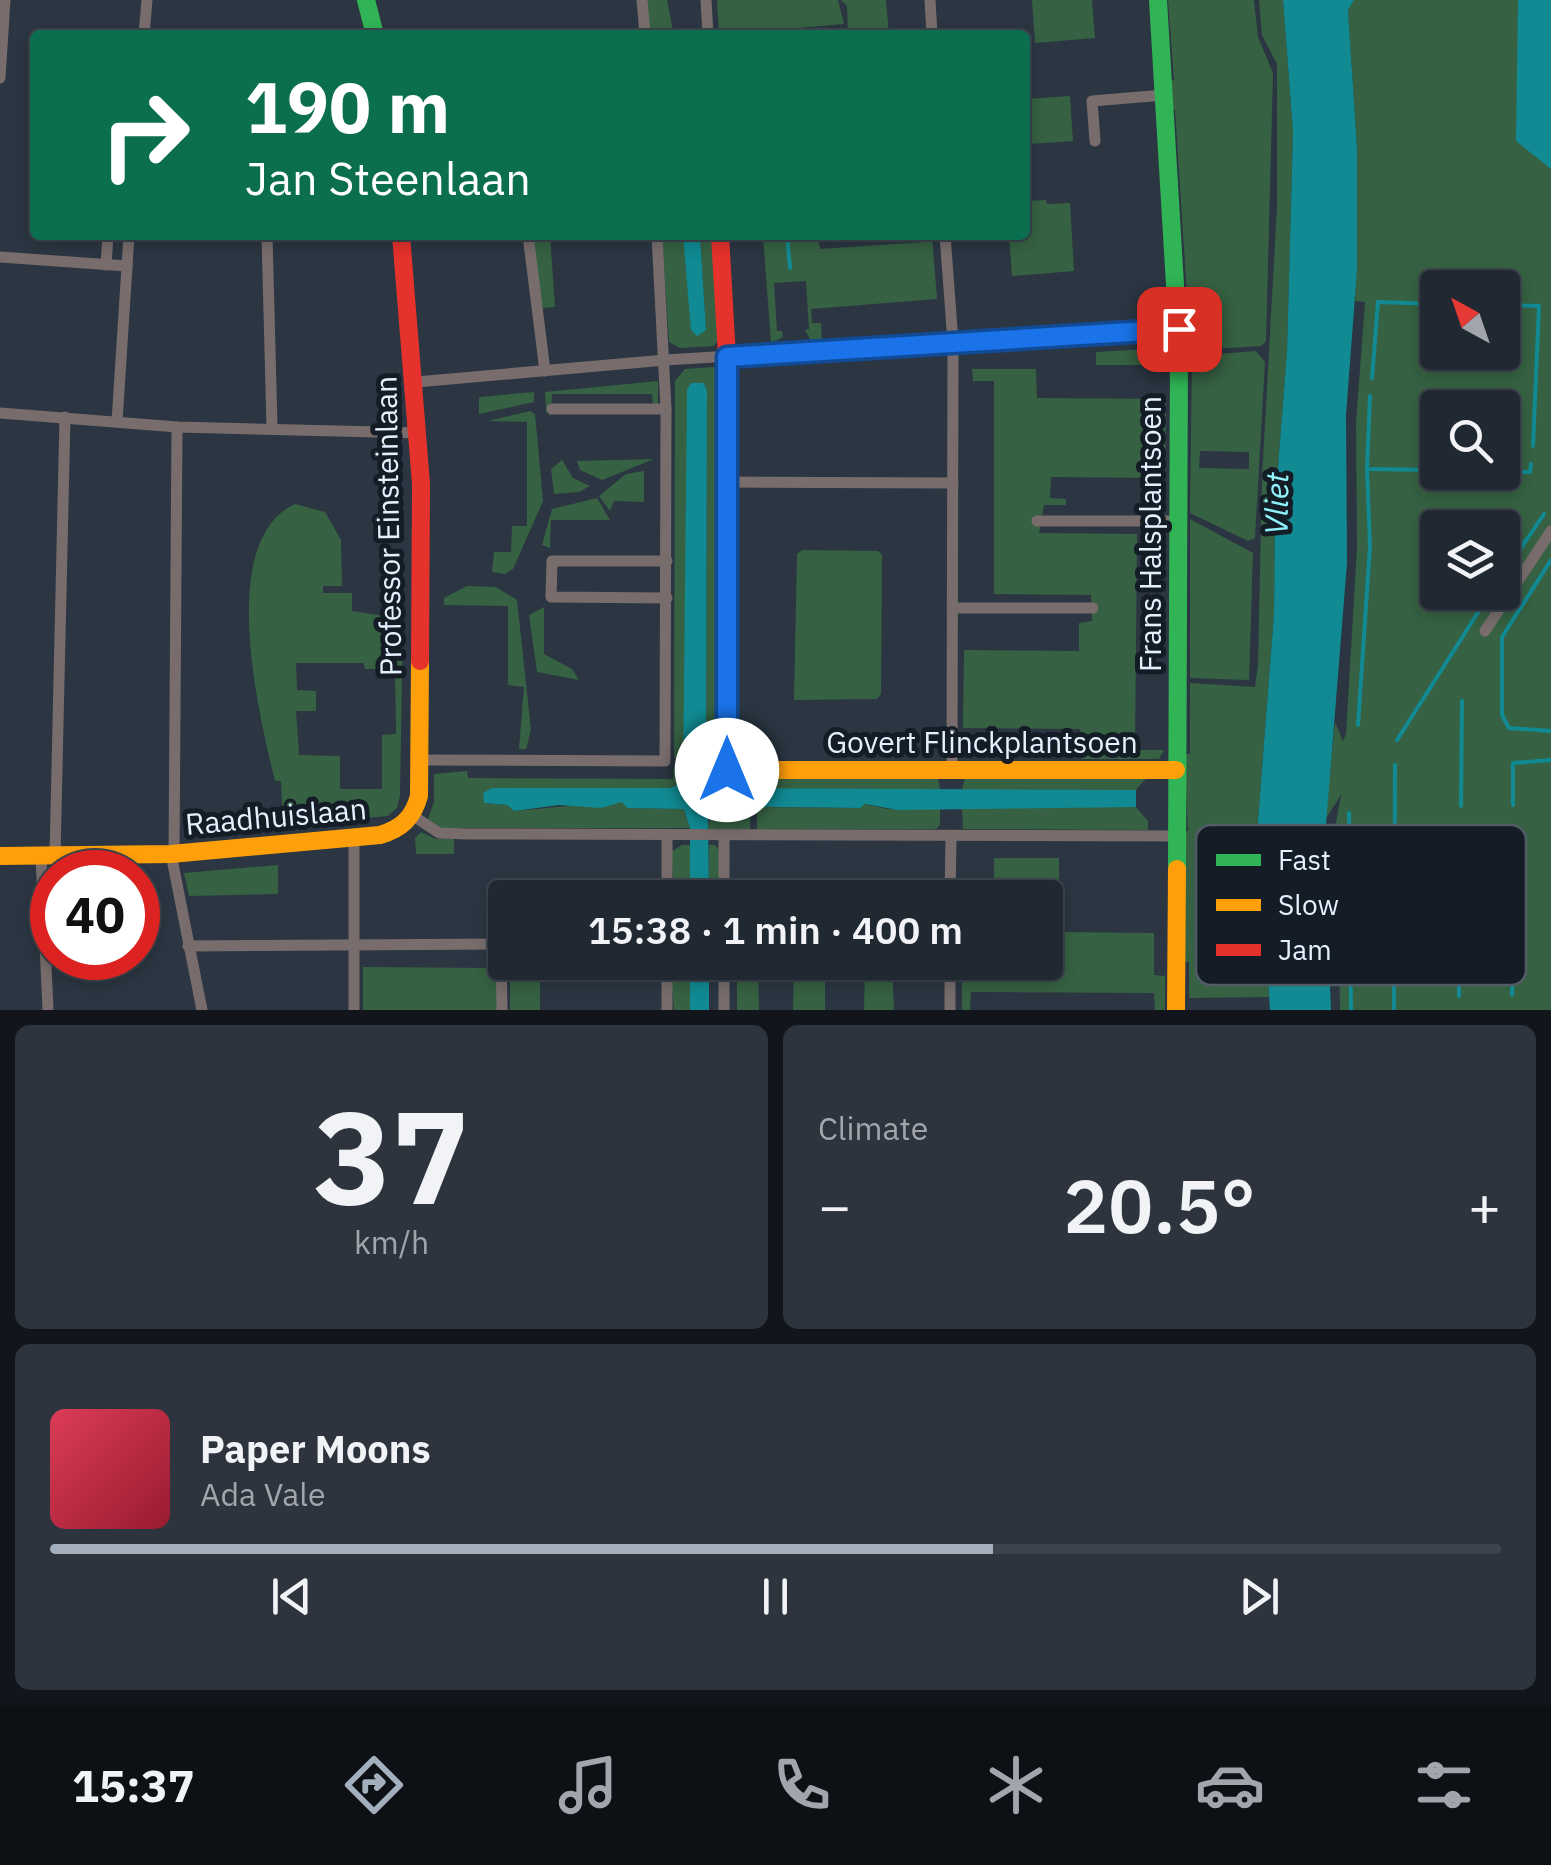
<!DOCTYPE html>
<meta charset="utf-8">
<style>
:root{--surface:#202832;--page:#2d343e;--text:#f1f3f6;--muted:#a2a6ac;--line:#3d444d;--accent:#a3afbc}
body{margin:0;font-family:"IBM Plex Sans",sans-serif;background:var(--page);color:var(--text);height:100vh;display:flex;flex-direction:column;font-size:38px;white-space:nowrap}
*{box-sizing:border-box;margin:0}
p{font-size:32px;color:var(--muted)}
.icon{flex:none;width:55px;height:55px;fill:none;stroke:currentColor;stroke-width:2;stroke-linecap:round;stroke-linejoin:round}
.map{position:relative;height:1010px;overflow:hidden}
.side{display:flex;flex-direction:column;gap:15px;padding:15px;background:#12161c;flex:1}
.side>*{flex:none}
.top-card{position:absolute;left:30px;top:30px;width:1000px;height:210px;border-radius:10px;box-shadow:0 5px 15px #0003,0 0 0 2px var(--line);background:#0b6e4f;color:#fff;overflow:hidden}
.needle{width:65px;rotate:320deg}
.tools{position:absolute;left:1420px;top:270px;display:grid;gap:20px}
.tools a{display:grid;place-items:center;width:100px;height:100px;border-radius:10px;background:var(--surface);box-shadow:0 5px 15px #0003,0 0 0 2px var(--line);font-size:50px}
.speed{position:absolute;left:30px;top:850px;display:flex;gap:20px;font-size:50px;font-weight:700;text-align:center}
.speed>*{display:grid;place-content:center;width:130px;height:130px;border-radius:50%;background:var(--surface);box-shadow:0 5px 15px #0003,0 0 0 2px var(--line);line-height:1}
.speed .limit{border:15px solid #d22;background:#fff;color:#111}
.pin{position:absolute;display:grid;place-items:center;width:85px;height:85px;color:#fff;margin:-42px;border-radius:20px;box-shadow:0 5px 15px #0006}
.me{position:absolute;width:110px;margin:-55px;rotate:0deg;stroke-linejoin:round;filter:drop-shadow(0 0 8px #0008)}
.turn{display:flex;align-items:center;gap:35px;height:210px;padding:0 50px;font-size:45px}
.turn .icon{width:130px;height:130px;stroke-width:2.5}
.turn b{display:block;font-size:70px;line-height:85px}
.big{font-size:75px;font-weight:600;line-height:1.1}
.side .tile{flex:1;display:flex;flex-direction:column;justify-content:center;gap:15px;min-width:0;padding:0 35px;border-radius:15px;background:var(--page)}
.side .dial{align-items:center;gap:0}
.dial b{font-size:130px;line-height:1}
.song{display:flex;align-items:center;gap:30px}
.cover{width:120px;height:120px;border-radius:15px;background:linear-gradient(135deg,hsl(350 70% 55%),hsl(350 70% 35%))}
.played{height:10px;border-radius:5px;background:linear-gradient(90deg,var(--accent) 65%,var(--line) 65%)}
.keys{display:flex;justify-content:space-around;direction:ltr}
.heat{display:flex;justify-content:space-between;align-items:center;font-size:55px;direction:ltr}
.side .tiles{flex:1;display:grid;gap:15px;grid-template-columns:1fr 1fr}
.tile:last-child{grid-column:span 2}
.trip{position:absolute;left:488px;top:880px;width:575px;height:100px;border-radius:10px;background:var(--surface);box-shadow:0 5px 15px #0003,0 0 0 2px var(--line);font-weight:600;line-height:100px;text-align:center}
.dock{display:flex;height:160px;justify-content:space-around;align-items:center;background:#0d1014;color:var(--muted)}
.dock .icon{width:70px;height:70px}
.dock .selected{color:var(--accent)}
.dock b{font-size:45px;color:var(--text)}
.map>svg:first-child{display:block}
</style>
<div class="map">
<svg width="1551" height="1010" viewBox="0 0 1551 1010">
<rect width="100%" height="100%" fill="#2b3642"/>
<g fill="#366142" fill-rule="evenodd">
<path d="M647,0h20l7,35h-25z"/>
<path d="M717,0h121l6,24 -125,11z"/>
<path d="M841,0h45l3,35h-41l-1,-29z"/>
<path d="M1032,0h60l3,38 -60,5z"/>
<path d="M1168,0h86l4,37 15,36 -7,268 -5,5 -62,4 -9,-1v-10h-5l-3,-43 5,-1 -12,-185h-5l-2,-29 6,-1z"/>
<path d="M1259,0h24l10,132 -6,220 -12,153 -1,109 -16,207 11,176 -80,1v-36l-8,-1 3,-130h4l-4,-77h6v-71l65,4 3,-22 4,-187 15,-272v-142l-15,-29z"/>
<path d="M1354,0h197v1010h-211l-5,-182 6,-33 -16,25 10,-98 8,19 3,-7 11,-186 -1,-125 9,-121 -10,-1 2,-153 -9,-138zM1438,288h64v64h-64zM1438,408h64v64h-64zM1438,528h64v64h-64z"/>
<path d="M1070,96l3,45 -44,3 -3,-45z"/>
<path d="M1046,200l1,4 23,-1 4,68 -62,5 -3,-41h16v-34z"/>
<path d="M532,235h18l5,72 -12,1 -3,-9z"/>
<path d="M662,235h21l23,95 -6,-95h16l3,103 -5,8 -34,2 -11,-6z"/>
<path d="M763,235h55l2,14 105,-7 1,-7h6l5,64 -126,10 1,14h9l1,17 -11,1 -6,-11 4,-1 -3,-48 -32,2 3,48h5l1,6 -12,6z"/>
<path d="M1149,349l1,16h-54v-13z"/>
<path d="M1256,351l9,11 -10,176 -7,3 -58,-28 2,-157zM1200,451l49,1v17l-50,-1z"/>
<path d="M714,367l5,5 4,391h-17l1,-372 -3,-8 -17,7 -1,373 -12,-5 1,-377 10,-12z"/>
<path d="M972,369h64l1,29 129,1 -1,88h-5l-1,-9 -108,-1 -1,21 16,1v6h-22l-5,28 98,1 -2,216h29l-5,9h-78l-1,-30 -117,-1 1,-78 115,1v-28l13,-2 -1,-26 -97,-1v-213h-21z"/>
<path d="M658,381v23l-5,1 -1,-11h-100l-1,22 -5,-4 -1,-20z"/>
<path d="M534,392v10l-55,12v-17z"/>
<path d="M530,411l5,3 8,87 -30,68 -8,5 -13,-2 2,-20h17l1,-26h15v-104l-39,-1z"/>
<path d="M654,459l-52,21 -22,-10 -3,-9z"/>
<path d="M562,460l11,18 17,8 -11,6 -25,2 -3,-25z"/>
<path d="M644,471v31l-30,-1 -4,10 -11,-15 27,-22z"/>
<path d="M597,498l13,22h-59l-1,28 -8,-3 10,-36z"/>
<path d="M295,504l30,8 16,28 1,46h-19v7h29v18l51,8 -3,176 -3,13 -9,8 -105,10 -2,-45h-6c-16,-66 -59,-241 20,-277zM296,663h68l1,6h30l1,65 -14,1v54h-42v-33l-41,-1 -3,-44h20v-20l-19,-1z"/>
<path d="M1190,519l63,34 -4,127 -59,-2z"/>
<path d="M802,550l76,1 4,4 -1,139 -4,5 -83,1 3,-146z"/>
<path d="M467,586l29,1 21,13 14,130 -5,19h-7l5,-62 -16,-2v-79l-64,-1v-7z"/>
<path d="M544,607v47l28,15 7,11 -42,-8 -8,-57z"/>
<path d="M674,764l11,6 -2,13 -13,5h-178l-9,9 2,6 22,2 7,6 109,-10 5,7 56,1 6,19h-249l-13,-9 6,-17v-28l33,-3 1,7 205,1z"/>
<path d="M757,773h180l3,16h-183z"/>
<path d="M966,774l182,2 -12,14h-174z"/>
<path d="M864,804l24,5 52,-1v17l-4,4h-179v-22l103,1z"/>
<path d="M1047,805l89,2 12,14v9l-185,-1 -1,-21z"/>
<path d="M712,806l38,1v22h-42z"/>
<path d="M421,832l15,7h18v15h-38l-1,-16z"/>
<path d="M682,845h33l6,8v44h-12v-51h-19v51h-15l-4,-45z"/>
<path d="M994,858h65v74l95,1v42l11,1v34h-10l-1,-17 -183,-1 -1,18h-8v-45l83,-3v-64l-51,-1z"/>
<path d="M278,865v29l-89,2 -5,-23z"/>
<rect x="510" y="963" width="30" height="47"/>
<path d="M670,963h20v47h-16z"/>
<path d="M737,963h21l1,47h-22z"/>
<path d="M794,963h31v47h-32z"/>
<path d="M865,963h27l2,47h-30z"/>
<path d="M363,967l134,1v42h-134z"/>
</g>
<g fill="#118a93">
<path d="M1283,0h71l-6,10 9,138v121l-11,146 1,148 -23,287 7,160h-61l-12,-189 16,-207 1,-109 12,-153 6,-220z"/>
<path d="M1518,0h33v169l-35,-28z"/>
<path d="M683,235h17l6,95 -9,6 -6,-6z"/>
<path d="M691,383h13l3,8 -1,397 430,2v17l-238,3 -33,-6 -5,4 -148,-2 -4,4 1,87 -19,1v-70l-6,-19 -57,-1 -5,-6 -21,6 -42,-3 -45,6 -7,-6 -23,-2 -1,-10 9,-5h178l13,-5 4,-393z"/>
<rect x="690" y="963" width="19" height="47"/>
</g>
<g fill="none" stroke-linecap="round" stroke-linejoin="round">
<g stroke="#118a93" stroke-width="4">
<path d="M787,235l3,33"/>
<path d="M1502,305l37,1 -6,140"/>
<path d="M1372,378l6,-76 60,2"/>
<path d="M1370,396l-3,73 71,1"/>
<path d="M1502,472h28l1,-8"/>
<path d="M1551,560l-49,77v78l7,13 42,3"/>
<path d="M1502,576l42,-62"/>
<path d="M1358,725l12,-179 -3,-77"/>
<path d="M1397,740l94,-148"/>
<path d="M1513,805v-42l38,-3"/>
<path d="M1461,806l1,-105"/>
<path d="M1349,813l2,197"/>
<path d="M1460,827v42"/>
<path d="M1513,827v42"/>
<path d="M1459,891v42"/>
<path d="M1512,932v-44"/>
<path d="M1512,995l1,-40"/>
<path d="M1459,996v-40"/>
<path d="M1394,1010l1,-245"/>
</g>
<g stroke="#786d6c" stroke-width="11">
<path d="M642,0l3,35"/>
<path d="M706,0l2,35"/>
<path d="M930,0l2,35"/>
<path d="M144,35l3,-35"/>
<path d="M0,78l5,-78"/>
<path d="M1095,141l-3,-40 72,-6"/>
<path d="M267,235l5,192"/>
<path d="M528,235l17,136"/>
<path d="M945,235l8,107 -1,429"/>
<path d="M0,257l127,9"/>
<path d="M106,265l2,-30"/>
<path d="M416,382l249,-22 514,-31"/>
<path d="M552,409h114"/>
<path d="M0,413l177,14 243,6"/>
<path d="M117,422l12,-187"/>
<path d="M729,482l224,1"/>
<path d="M1037,521h141"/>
<path d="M667,561h-115l-1,36 116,1"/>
<path d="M952,608h141"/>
<path d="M1485,631l66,-100"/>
<path d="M419,760l246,1 1,-352 -9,-174"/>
<path d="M412,815l27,18 28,1 710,2"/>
<path d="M354,838v172"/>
<path d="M171,854l31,156"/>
<path d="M174,854l3,-427"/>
<path d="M41,856l7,154"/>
<path d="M55,856l10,-439"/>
<path d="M667,898v-63"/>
<path d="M724,898v-63"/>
<path d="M950,898l1,-61"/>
<path d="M501,944l1,66"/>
<path d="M188,946l317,-2"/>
<path d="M667,1010v-48"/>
<path d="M724,1010v-48"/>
<path d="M950,1010v-48"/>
</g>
<g stroke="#30b455" stroke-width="18">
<path d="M366,0l9,35"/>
<path d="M1158,0l21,352 -2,517"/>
</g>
<g stroke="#ff9f0a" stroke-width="18">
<path d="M727,665v105h449"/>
<path d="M0,856l171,-2 209,-19c21,-6 33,-17 39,-39l1,-135"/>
<path d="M1176,1010l1,-141"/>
</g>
<g stroke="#e5322d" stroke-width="18">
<path d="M401,235l20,249 -1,177"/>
<path d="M720,235l7,122v308"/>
</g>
</g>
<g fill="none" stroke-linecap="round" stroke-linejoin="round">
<g stroke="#114b97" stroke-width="25">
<path id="route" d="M727,770v-413l452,-28"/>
</g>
<use href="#route" stroke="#1a73e8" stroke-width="18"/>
</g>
<g text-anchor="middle" stroke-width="10" stroke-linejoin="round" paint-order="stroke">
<g font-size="30" fill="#e3f0fe" stroke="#141c26">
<text transform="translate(389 526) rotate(-91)" y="10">Professor Einsteinlaan</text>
<text transform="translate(1151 534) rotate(-90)" y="10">Frans Halsplantsoen</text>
<text x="982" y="753">Govert Flinckplantsoen</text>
<text transform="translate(276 817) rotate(-5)" y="10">Raadhuislaan</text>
</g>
<g font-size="32" font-style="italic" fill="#90f2fb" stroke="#141c26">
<text transform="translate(1277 504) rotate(-89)" y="11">Vliet</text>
</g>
</g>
<rect x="1196" y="825" width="330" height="160" rx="15" fill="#141c26" stroke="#525c67" stroke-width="2.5"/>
<rect x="1216" y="854" width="45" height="12" fill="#30b455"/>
<rect x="1216" y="899" width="45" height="12" fill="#ff9f0a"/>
<rect x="1216" y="944" width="45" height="12" fill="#e5322d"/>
<g font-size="28" fill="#e3f0fe">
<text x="1278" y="870">Fast</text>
<text x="1278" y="915">Slow</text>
<text x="1278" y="960">Jam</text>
</g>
</svg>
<div class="tools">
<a><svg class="needle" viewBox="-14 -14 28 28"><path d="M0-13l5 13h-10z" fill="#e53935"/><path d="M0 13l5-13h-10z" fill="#a2a6ac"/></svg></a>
<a><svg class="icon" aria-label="search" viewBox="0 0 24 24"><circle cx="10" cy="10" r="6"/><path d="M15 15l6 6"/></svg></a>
<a><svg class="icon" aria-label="layers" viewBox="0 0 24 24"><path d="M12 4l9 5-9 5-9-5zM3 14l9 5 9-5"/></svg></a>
</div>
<div class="speed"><div class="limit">40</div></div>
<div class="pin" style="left:1179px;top:329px;background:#d93025"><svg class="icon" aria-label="arrive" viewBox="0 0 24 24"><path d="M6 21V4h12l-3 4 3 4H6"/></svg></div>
<svg class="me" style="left:727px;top:770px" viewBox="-20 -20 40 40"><circle r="19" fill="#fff"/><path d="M0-13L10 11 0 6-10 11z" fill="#1a73e8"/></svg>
<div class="trip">15:38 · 1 min · 400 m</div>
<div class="top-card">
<div class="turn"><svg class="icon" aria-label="right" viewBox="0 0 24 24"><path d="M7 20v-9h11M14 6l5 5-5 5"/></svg><div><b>190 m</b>Jan Steenlaan</div></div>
</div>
</div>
<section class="side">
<div class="tiles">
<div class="tile dial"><b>37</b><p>km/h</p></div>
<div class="tile"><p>Climate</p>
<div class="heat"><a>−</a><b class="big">20.5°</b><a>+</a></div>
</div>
<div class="tile">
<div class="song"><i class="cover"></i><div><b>Paper Moons</b><p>Ada Vale</p></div></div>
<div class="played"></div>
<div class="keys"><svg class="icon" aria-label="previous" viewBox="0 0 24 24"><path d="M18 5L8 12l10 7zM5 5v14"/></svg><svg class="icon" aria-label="pause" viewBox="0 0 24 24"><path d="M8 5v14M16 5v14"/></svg><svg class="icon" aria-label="next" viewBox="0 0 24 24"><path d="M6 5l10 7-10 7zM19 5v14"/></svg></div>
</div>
</div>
</section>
<nav class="dock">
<b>15:37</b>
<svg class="icon selected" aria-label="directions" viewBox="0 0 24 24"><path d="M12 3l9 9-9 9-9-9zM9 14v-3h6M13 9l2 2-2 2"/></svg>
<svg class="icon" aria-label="music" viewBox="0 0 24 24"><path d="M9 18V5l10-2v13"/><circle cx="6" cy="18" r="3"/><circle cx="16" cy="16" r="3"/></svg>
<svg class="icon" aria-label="phone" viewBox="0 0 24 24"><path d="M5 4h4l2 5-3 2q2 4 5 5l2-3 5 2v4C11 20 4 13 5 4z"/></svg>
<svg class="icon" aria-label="climate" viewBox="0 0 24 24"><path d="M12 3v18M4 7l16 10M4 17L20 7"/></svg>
<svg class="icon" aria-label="car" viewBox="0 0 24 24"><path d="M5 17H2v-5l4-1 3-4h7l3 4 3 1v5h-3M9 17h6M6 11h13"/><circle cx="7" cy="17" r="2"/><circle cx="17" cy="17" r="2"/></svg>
<svg class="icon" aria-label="filters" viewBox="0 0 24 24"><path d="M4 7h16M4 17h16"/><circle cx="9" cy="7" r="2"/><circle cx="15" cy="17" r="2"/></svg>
</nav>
